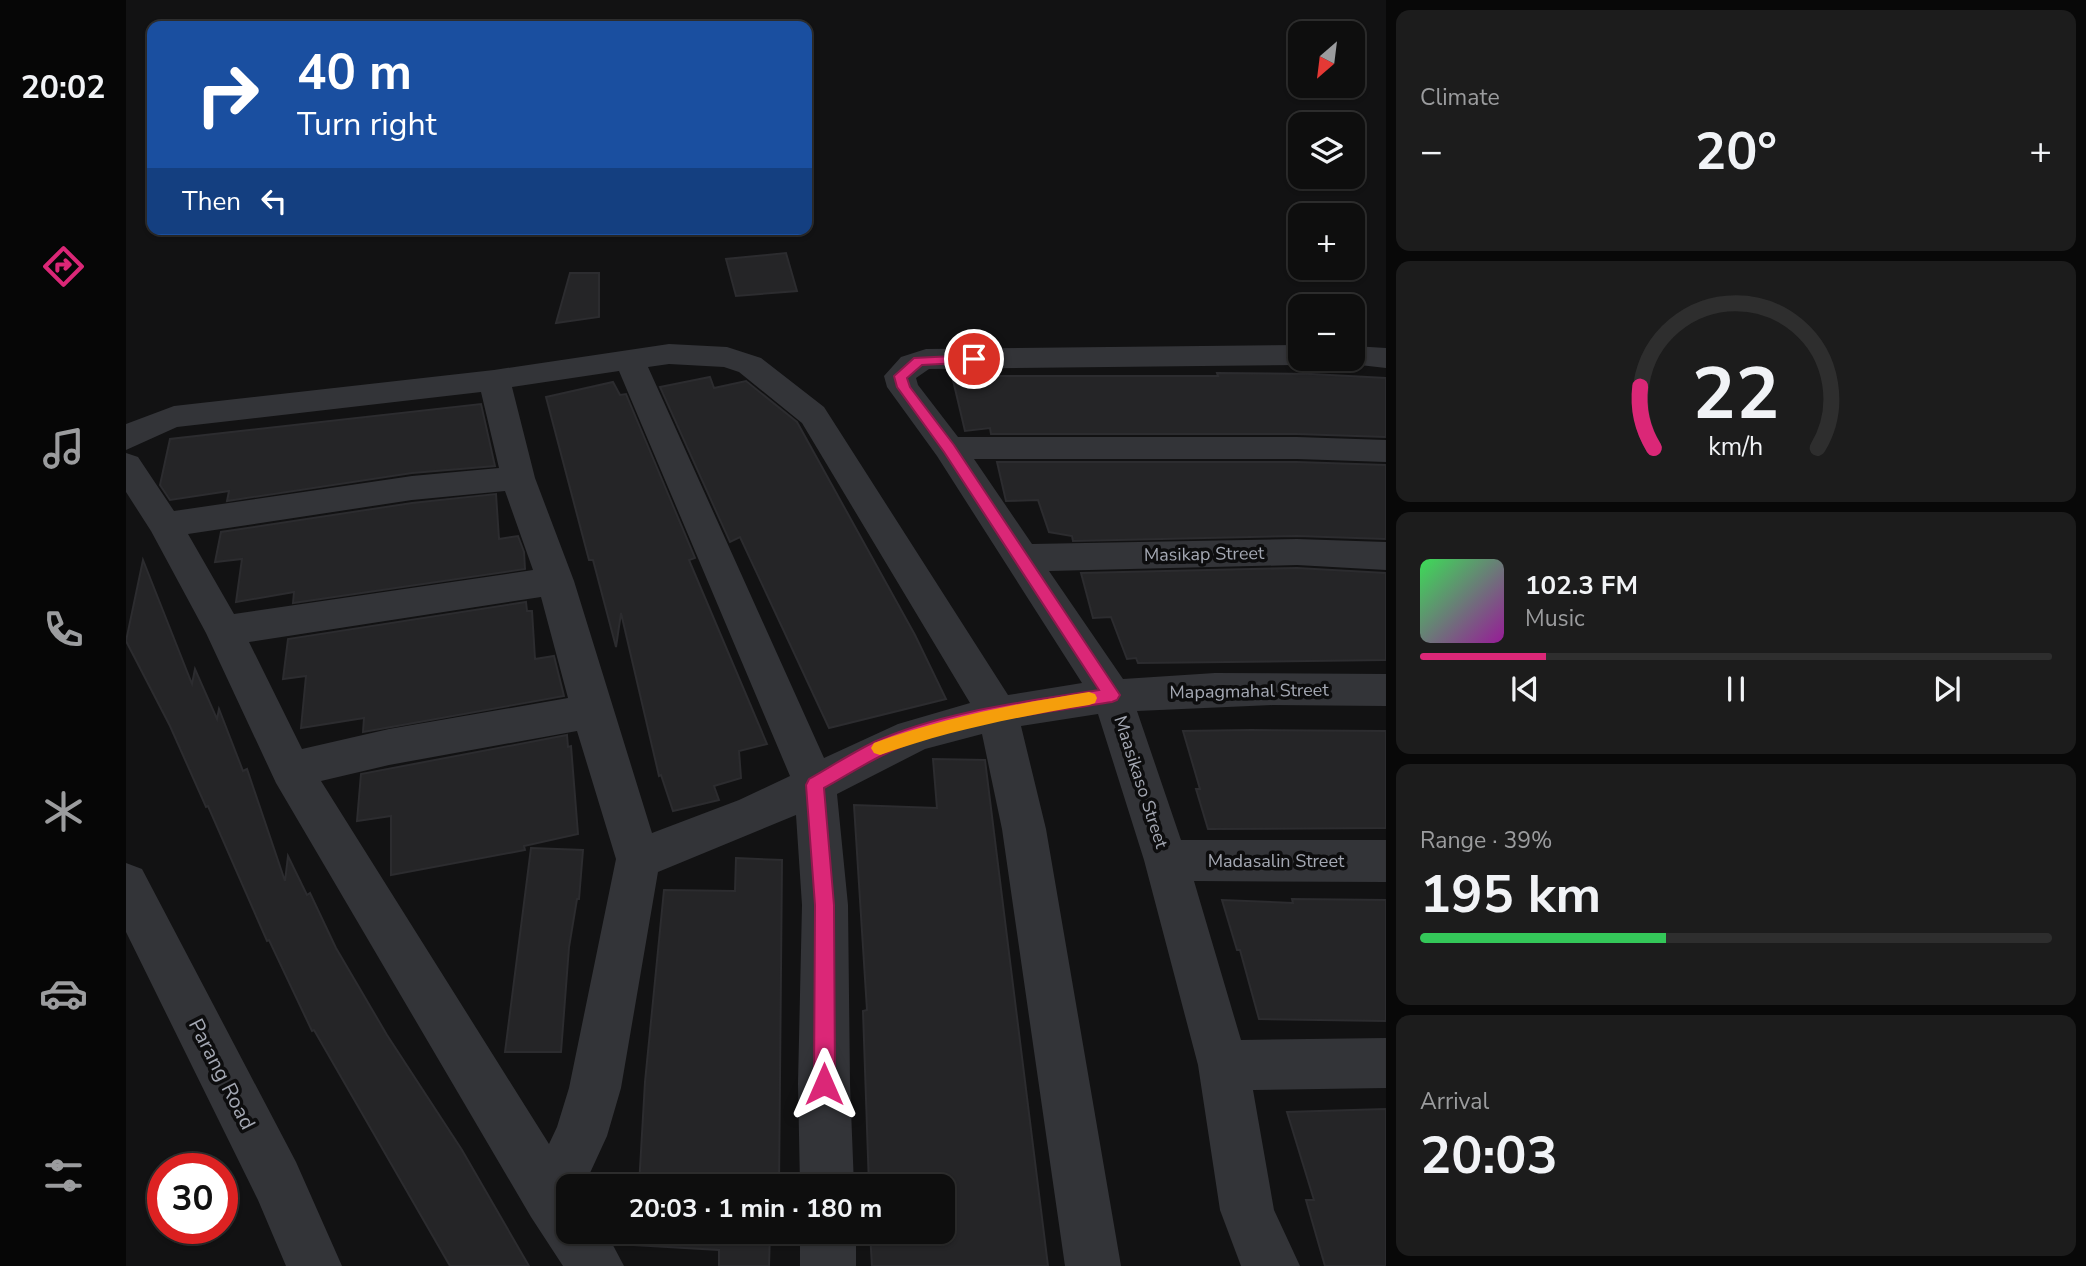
<!DOCTYPE html>
<meta charset="utf-8">
<style>
:root{--surface:#0e0e0e;--page:#1c1c1c;--text:#f1f3f6;--muted:#9b9c9e;--line:#2e2e2e;--accent:#db2777}
body{margin:0;font-family:"Nunito Sans",sans-serif;background:var(--page);color:var(--text);height:100vh;display:flex;flex-direction:column;font-size:26px;white-space:nowrap}
*{box-sizing:border-box;margin:0}
p{font-size:23px;color:var(--muted)}
.icon{flex:none;width:38px;height:38px;fill:none;stroke:currentColor;stroke-width:2;stroke-linecap:round;stroke-linejoin:round}
.map{position:relative;flex:1;overflow:hidden}
.side{display:flex;flex-direction:column;gap:10px;padding:10px;background:#080808;width:700px}
.side>*{flex:none}
.hud{position:absolute;left:21px;top:21px;width:665px;height:214px;border-radius:14px;box-shadow:0 2px 5px #0004,0 0 0 2px var(--line);background:#1a4fa0;color:#fff;overflow:hidden}
.needle{width:46px;rotate:208deg}
.fabs{position:absolute;left:1162px;top:21px;display:grid;gap:14px}
.fabs a{display:grid;place-items:center;width:77px;height:77px;border-radius:14px;background:var(--surface);box-shadow:0 2px 5px #0004,0 0 0 2px var(--line);font-size:35px}
.speed{position:absolute;left:21px;top:1153px;display:flex;gap:14px;font-size:35px;font-weight:700;text-align:center}
.speed>*{display:grid;place-content:center;width:91px;height:91px;border-radius:50%;background:var(--surface);box-shadow:0 2px 5px #0004,0 0 0 2px var(--line);line-height:1}
.speed .limit{border:10px solid #d22;background:#fff;color:#111}
.pin{position:absolute;display:grid;place-items:center;width:60px;height:60px;color:#fff;margin:-30px;border:4px solid #fff;border-radius:50%;box-shadow:0 2px 7px #0007}
.me{position:absolute;width:77px;margin:-38px;rotate:0deg;stroke-linejoin:round;filter:drop-shadow(0 0 5px #0008)}
.turn{display:flex;align-items:center;gap:24px;height:147px;padding:0 35px;font-size:32px}
.turn .icon{width:91px;height:91px;stroke-width:2.5}
.turn b{display:block;font-size:49px;line-height:60px}
.then{display:flex;align-items:center;height:66px;padding:0 35px;background:#0003;gap:14px;font-size:26px}
.big{font-size:52px;font-weight:700;line-height:1.1}
.side .widget{flex:1;display:flex;flex-direction:column;justify-content:center;gap:10px;min-width:0;padding:0 24px;border-radius:14px;background:var(--page)}
.side .dial{align-items:center;gap:0}
.dial svg{height:182px;overflow:visible;fill:none;stroke:var(--line);stroke-width:7;stroke-linecap:round;text-anchor:middle}
.dial text{fill:var(--text);stroke:none}
.song{display:flex;align-items:center;gap:21px}
.cover{width:84px;height:84px;border-radius:10px;background:linear-gradient(135deg,hsl(130 70% 55%),hsl(300 70% 35%))}
.played{height:7px;border-radius:4px;background:linear-gradient(90deg,var(--accent) 20%,var(--line) 20%)}
.keys{display:flex;justify-content:space-around;direction:ltr}
.heat{display:flex;justify-content:space-between;align-items:center;font-size:38px;direction:ltr}
.charge{height:10px;border-radius:5px;background:linear-gradient(90deg,#34c759 39%,var(--line) 0)}
.trip{position:absolute;left:430px;top:1174px;width:399px;height:70px;border-radius:14px;background:var(--surface);box-shadow:0 2px 5px #0004,0 0 0 2px var(--line);font-weight:700;line-height:70px;text-align:center}
main{display:flex;flex:1;min-height:0}
.tabs{display:flex;flex-direction:column;width:126px;justify-content:space-around;align-items:center;background:#060606;color:var(--muted)}
.tabs .icon{width:49px;height:49px}
.tabs .selected{color:var(--accent)}
.tabs b{font-size:32px;color:var(--text)}
.map>svg:first-child{display:block}
</style>
<main>
<nav class="tabs">
<b>20:02</b>
<svg class="icon selected" aria-label="directions" viewBox="0 0 24 24"><path d="M12 3l9 9-9 9-9-9zM9 14v-3h6M13 9l2 2-2 2"/></svg>
<svg class="icon" aria-label="music" viewBox="0 0 24 24"><path d="M9 18V5l10-2v13"/><circle cx="6" cy="18" r="3"/><circle cx="16" cy="16" r="3"/></svg>
<svg class="icon" aria-label="phone" viewBox="0 0 24 24"><path d="M5 4h4l2 5-3 2q2 4 5 5l2-3 5 2v4C11 20 4 13 5 4z"/></svg>
<svg class="icon" aria-label="climate" viewBox="0 0 24 24"><path d="M12 3v18M4 7l16 10M4 17L20 7"/></svg>
<svg class="icon" aria-label="car" viewBox="0 0 24 24"><path d="M5 17H2v-5l4-1 3-4h7l3 4 3 1v5h-3M9 17h6M6 11h13"/><circle cx="7" cy="17" r="2"/><circle cx="17" cy="17" r="2"/></svg>
<svg class="icon" aria-label="filters" viewBox="0 0 24 24"><path d="M4 7h16M4 17h16"/><circle cx="9" cy="7" r="2"/><circle cx="15" cy="17" r="2"/></svg>
</nav>
<div class="map">
<svg width="1260" height="1266" viewBox="0 0 1260 1266">
<rect width="100%" height="100%" fill="#121213"/>
<g fill="#252527" stroke="#2c2c2f" stroke-width="2">
<path d="M660,253l11,38 -61,5 -10,-37z"/>
<path d="M444,273h29v44l-43,6z"/>
<path d="M1091,373l95,1 74,4v59l-89,-3h-306l-1,-6 -25,3 -13,-55h266z"/>
<path d="M584,377l4,11 32,-7 51,41 118,213 31,64 -117,29 -89,-191 -10,5 -70,-155z"/>
<path d="M487,382l7,13 6,-1 69,164 -6,2 78,184 -28,7 2,27 -27,8 5,14 -46,11 -12,-36 -2,1 -38,-163 -5,34 -23,-87h-4l-43,-163z"/>
<path d="M355,404l14,62 -83,7 -185,28 2,-10 -59,9 -10,-15 10,-46z"/>
<path d="M871,462h300l89,3v74l-89,-3 -224,5 -1,-5 -23,-4 -11,-32 -32,1z"/>
<path d="M370,494l3,45 19,-3 6,16 1,17 -232,34 1,-11 -58,10 6,-43 -27,3 6,-30 191,-29z"/>
<path d="M17,560l49,124 3,-15 22,50 2,-10 24,62 4,-2 38,112 3,-25 19,39 3,-2 26,55 51,87 75,115 67,116h-79l-136,-236 -2,1 -43,-91 -2,1 -59,-135 -2,1 -36,-81 -44,-85z"/>
<path d="M1171,568l89,5v87l-248,3 -2,-5 -9,1 -16,-42 -18,1 -12,-45z"/>
<path d="M400,602l1,9h5l3,48 19,-3 10,40 -201,36 1,-14 -63,10 5,-52 -23,3 5,-40z"/>
<path d="M1125,730l135,1v97l-178,1 -12,-40h4l-17,-58z"/>
<path d="M441,735l1,12 3,-1 7,88 -54,12 1,4 -134,25v-59l-34,5 4,-47z"/>
<path d="M807,759l52,1 63,506h-176l-2,-34h73v-46h-74l-6,-175 4,-1 -13,-205 83,3z"/>
<path d="M405,848l52,2 -4,49h-2l-8,48 -8,105h-56z"/>
<path d="M610,858l46,2 -3,326h-140l6,-104 19,-192 71,1z"/>
<path d="M1166,899l94,1v121l-127,-2 -19,-69h-3l-15,-50 71,3z"/>
<path d="M1260,1109v157h-61l-19,-66h8l-27,-88z"/>
<path d="M509,1232h135l-1,34h-50v-16l-85,-5z"/>
</g>
<g fill="none" stroke-linecap="round" stroke-linejoin="round">
<g fill="#333438" fill-rule="evenodd">
<path d="M543,344l58,3 34,11 63,49 184,288 74,-12 -145,-227 -50,-69 -3,-11 17,-19 25,-8 374,-4v14h13l-2,3 -11,3 -371,4 -13,9 2,7 40,52h339l89,3v22l-89,-3h-323l58,85 265,-5 89,3v28l-89,-5 -248,6 74,108 92,-6 171,1v32l-113,-1 -136,6 44,129h205v42l-192,-1 47,159 145,-2v50l-133,2 21,120 26,56h-59l-21,-56 -22,-145 -54,-205 -46,-146 -77,12 25,103 75,437h-56l-63,-437 -20,-95 -57,15 -88,45 11,111 2,179 4,102h-54l-2,-102 4,-179 -6,-90 -138,57 -37,216 -14,48 -23,50h-15v46h37l18,34h-61l-32,-49 -255,-434 -70,-150 -55,-102 -25,-39v-39l12,4 36,54 238,-35 87,-8 -18,-76 -304,35 -51,23v-26l48,-18 320,-36zM543,364l55,3 15,5 63,51 168,280 -72,21 -74,34 -176,-391zM493,371l171,405 -51,24 -87,33 -78,-252 -39,-103 -23,-91zM379,491l28,79 -299,44 -46,-80 224,-34zM415,597l27,101 -179,31 -87,20 -53,-107zM451,731l39,128 -47,229 -12,39 -8,17 -228,-363 68,-16z"/>
<path d="M1227,346l33,2v20l-44,-5 -3,-4h14z"/>
<path d="M0,863l16,6 154,293 46,104h-56l-28,-66 -132,-268z"/>
<rect x="674" y="1232" width="56" height="34"/>
</g>
</g>
<path fill="#db2777" stroke="#8e194d" stroke-width="2" d="M848,355l4,1v6l-56,3 -15,13 3,9 44,58 166,250 -3,5 -5,2c-73,12 -160,19 -227,52 -21,10 -41,23 -61,34l10,117 1,179 -3,8 -8,3 -7,-3 -3,-8 1,-179 -9,-120 3,-6c21,-12 43,-26 65,-37 70,-31 150,-40 225,-52l-155,-238 -47,-65 -3,-11 20,-18z"/>
<path fill="#f59e0b" d="M963,692l6,2 2,4 -2,5 -6,2c-73,12 -139,25 -209,50l-6,-2 -3,-5 3,-5c72,-26 140,-39 215,-51z"/>
<g text-anchor="middle" stroke-width="7" stroke-linejoin="round" paint-order="stroke">
<g font-size="18" fill="#a4a8b3" stroke="#0d0d0e">
<text transform="translate(1078 554) rotate(-1)" y="6">Masikap Street</text>
<text transform="translate(1123 691) rotate(-1)" y="6">Mapagmahal Street</text>
<text transform="translate(1015 782) rotate(72)" y="6">Maasikaso Street</text>
<text x="1150" y="867">Madasalin Street</text>
</g>
<g font-size="21" fill="#a4a8b3" stroke="#0d0d0e">
<text transform="translate(96 1074) rotate(63)" y="7">Parang Road</text>
</g>
</g>
</svg>
<div class="fabs">
<a><svg class="needle" viewBox="-14 -14 28 28"><path d="M0-13l5 13h-10z" fill="#e53935"/><path d="M0 13l5-13h-10z" fill="#9b9c9e"/></svg></a>
<a><svg class="icon" aria-label="layers" viewBox="0 0 24 24"><path d="M12 4l9 5-9 5-9-5zM3 14l9 5 9-5"/></svg></a>
<a>+</a>
<a>−</a>
</div>
<div class="speed"><div class="limit">30</div></div>
<div class="pin" style="left:848px;top:359px;background:#d93025"><svg class="icon" aria-label="arrive" viewBox="0 0 24 24"><path d="M6 21V4h12l-3 4 3 4H6"/></svg></div>
<svg class="me" style="left:698px;top:1084px" viewBox="-20 -20 40 40"><path d="M0-17L14 15 0 8-14 15z" fill="#db2777" stroke="#fff" stroke-width="4"/></svg>
<div class="trip">20:03 · 1 min · 180 m</div>
<div class="hud">
<div class="turn"><svg class="icon" aria-label="right" viewBox="0 0 24 24"><path d="M7 20v-9h11M14 6l5 5-5 5"/></svg><div><b>40 m</b>Turn right</div></div>
<div class="then">Then<svg class="icon" aria-label="left" viewBox="0 0 24 24"><path d="M17 20v-9H6M10 6l-5 5 5 5"/></svg></div>
</div>
</div>
<section class="side">
<div class="widget"><p>Climate</p>
<div class="heat"><a>−</a><b class="big">20°</b><a>+</a></div>
</div>
<div class="widget dial"><svg viewBox="0 0 100 80">
<path d="M14 69A42 42 0 1 1 86 69"/>
<path d="M14 69A42 42 0 0 1 8 42" stroke="#db2777"/>
<text x="50" y="56" font-size="32" font-weight="700">22</text>
<text x="50" y="72" font-size="11">km/h</text>
</svg></div>
<div class="widget">
<div class="song"><i class="cover"></i><div><b>102.3 FM</b><p>Music</p></div></div>
<div class="played"></div>
<div class="keys"><svg class="icon" aria-label="previous" viewBox="0 0 24 24"><path d="M18 5L8 12l10 7zM5 5v14"/></svg><svg class="icon" aria-label="pause" viewBox="0 0 24 24"><path d="M8 5v14M16 5v14"/></svg><svg class="icon" aria-label="next" viewBox="0 0 24 24"><path d="M6 5l10 7-10 7zM19 5v14"/></svg></div>
</div>
<div class="widget"><p>Range · 39%</p><b class="big">195 km</b><div class="charge"></div></div>
<div class="widget"><p>Arrival</p><b class="big">20:03</b></div>
</section>
</main>
